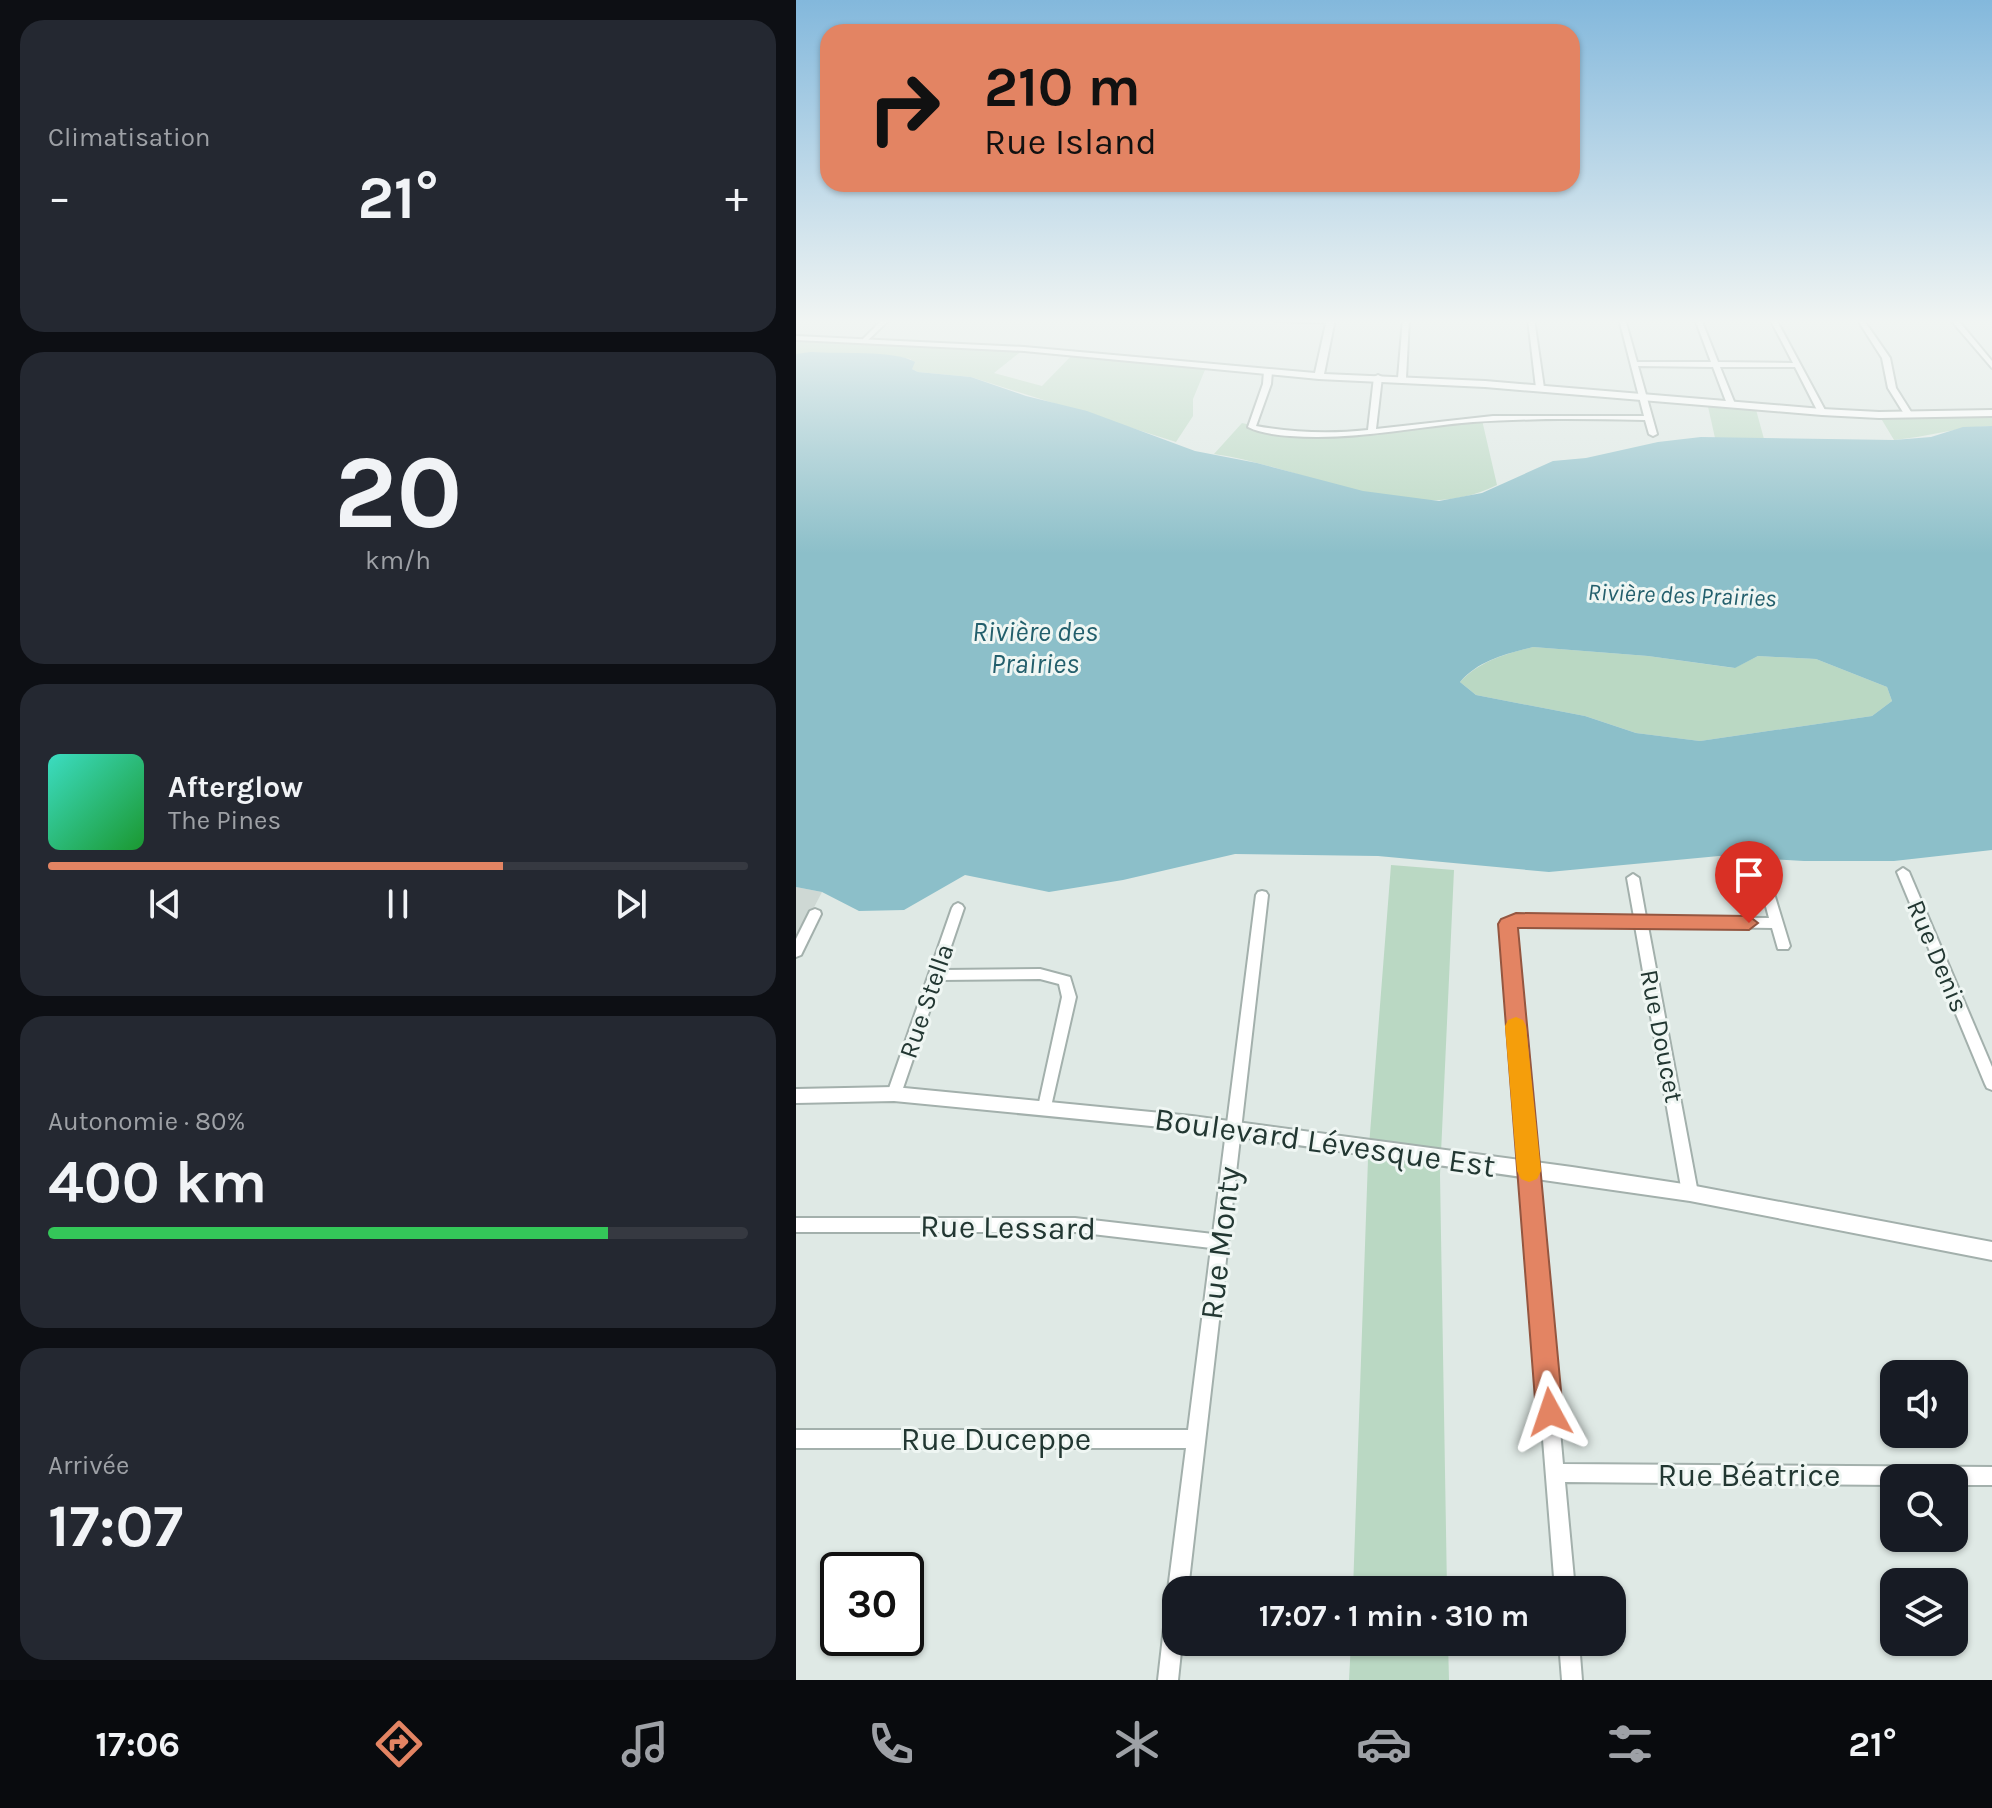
<!DOCTYPE html>
<html lang="fr">
<meta charset="utf-8">
<style>
:root{--surface:#171b24;--page:#242831;--text:#f1f3f6;--muted:#9ea1a6;--line:#363941;--accent:#e38463}
body{margin:0;font-family:Karla,sans-serif;background:var(--page);color:var(--text);height:100vh;display:flex;flex-direction:column;font-size:30px;white-space:nowrap}
*{box-sizing:border-box;margin:0}
p{font-size:26px;color:var(--muted)}
.icon{flex:none;width:44px;height:44px;fill:none;stroke:currentColor;stroke-width:2;stroke-linecap:round;stroke-linejoin:round}
.map{position:relative;flex:1;overflow:hidden}
.side{display:flex;flex-direction:column;gap:20px;padding:20px;background:#0d0f14;width:796px}
.side>*{flex:none}
.banner{position:absolute;left:24px;top:24px;width:760px;height:168px;border-radius:24px;box-shadow:0 2px 6px #0004;background:#e38463;color:#111;overflow:hidden}
.tools{position:absolute;left:1084px;top:1360px;display:grid;gap:16px}
.tools a{display:grid;place-items:center;width:88px;height:88px;border-radius:16px;background:var(--surface);box-shadow:0 2px 6px #0004;font-size:40px}
.speed{position:absolute;left:24px;top:1552px;display:flex;gap:16px;font-size:40px;font-weight:700;text-align:center}
.speed>*{display:grid;place-content:center;width:104px;height:104px;border-radius:50%;background:var(--surface);box-shadow:0 2px 6px #0004;line-height:1}
.speed .limit{border:4px solid #111;border-radius:12px;background:#fff;color:#111}
.pin{position:absolute;display:grid;place-items:center;width:68px;height:68px;color:#fff;margin:-82px -34px;border-radius:50% 50% 50% 0;rotate:-45deg;box-shadow:0 0 8px #0007}
.pin .icon{rotate:45deg}
.me{position:absolute;width:88px;margin:-44px;rotate:355deg;stroke-linejoin:round;filter:drop-shadow(0 0 6px #0008)}
.turn{display:flex;align-items:center;gap:28px;height:168px;padding:0 32px;font-size:36px}
.turn .icon{width:104px;height:104px;stroke-width:2.5}
.turn b{display:block;font-size:56px;line-height:68px}
.big{font-size:60px;font-weight:700;line-height:1.1}
.side .tile{flex:1;display:flex;flex-direction:column;justify-content:center;gap:12px;min-width:0;padding:0 28px;border-radius:24px;background:var(--page)}
.side .dial{align-items:center;gap:0}
.dial b{font-size:104px;line-height:1}
.song{display:flex;align-items:center;gap:24px}
.cover{width:96px;height:96px;border-radius:12px;background:linear-gradient(135deg,hsl(170 70% 55%),hsl(130 70% 35%))}
.played{height:8px;border-radius:4px;background:linear-gradient(90deg,var(--accent) 65%,var(--line) 65%)}
.keys{display:flex;justify-content:space-around;direction:ltr}
.heat{display:flex;justify-content:space-between;align-items:center;font-size:44px;direction:ltr}
.charge{height:12px;border-radius:6px;background:linear-gradient(90deg,#34c759 80%,var(--line) 0)}
.trip{position:absolute;left:366px;top:1576px;width:464px;height:80px;border-radius:24px;background:var(--surface);box-shadow:0 2px 6px #0004;font-weight:700;line-height:80px;text-align:center}
.dock{display:flex;height:128px;justify-content:space-around;align-items:center;background:#090b0e;color:var(--muted)}
.dock .icon{width:56px;height:56px}
.dock .active{color:var(--accent)}
.dock b{font-size:36px;color:var(--text)}
main{display:flex;flex:1;min-height:0}
.map>svg:first-child{display:block}
</style>
<main>
<section class="side">
<div class="tile"><p>Climatisation</p>
<div class="heat"><a>−</a><b class="big">21°</b><a>+</a></div>
</div>
<div class="tile dial"><b>20</b><p>km/h</p></div>
<div class="tile">
<div class="song"><i class="cover"></i><div><b>Afterglow</b><p>The Pines</p></div></div>
<div class="played"></div>
<div class="keys"><svg class="icon" aria-label="previous" viewBox="0 0 24 24"><path d="M18 5L8 12l10 7zM5 5v14"/></svg><svg class="icon" aria-label="pause" viewBox="0 0 24 24"><path d="M8 5v14M16 5v14"/></svg><svg class="icon" aria-label="next" viewBox="0 0 24 24"><path d="M6 5l10 7-10 7zM19 5v14"/></svg></div>
</div>
<div class="tile"><p>Autonomie · 80%</p><b class="big">400 km</b><div class="charge"></div></div>
<div class="tile"><p>Arrivée</p><b class="big">17:07</b></div>
</section>
<div class="map">
<svg width="1196" height="1680" viewBox="0 0 1196 1680">
<rect width="100%" height="100%" fill="#dfe9e5"/>
<path fill="#ced8d4" d="M0,887l26,5 -26,50z"/>
<g fill="#bad8c3">
<path d="M0,338l228,11 -30,24 48,13 32,-33 133,12 -14,34v17l-17,26 -205,-65 -53,-5 -6,-3 -1,-10 -35,-5h-80z"/>
<path d="M911,402l48,4 9,33 -49,-1z"/>
<path d="M1196,413v13c-34,1 -65,11 -98,14l-15,-25z"/>
<path d="M686,420l15,65c-86,44 -195,-19 -283,-31l28,-31 59,13z"/>
<path d="M737,647l115,9 86,12 24,-12 58,3 71,28 5,14 -20,15 -172,25 -64,-8 -51,-17 -109,-21 -16,-13c20,-21 45,-28 73,-35z"/>
<path d="M595,865l63,5 -14,305 7,415h-94l15,-431z"/>
<path d="M555,1642h97l1,38h-100z"/>
</g>
<path fill="#8cbfc9" fill-rule="evenodd" d="M15,352c26,2 85,-2 104,10l-3,7 6,3 53,5 55,19 61,15 108,40 62,12 106,28 76,10 43,-8 71,-32 33,-3 72,-16 43,-5 193,3 37,-3 32,-10 29,-1v424l-98,11h-90l-85,-5 -170,16 -171,-16 -143,-2 -112,26 -74,12 -84,-17 -61,35 -45,1 -37,-19 -26,-5v-533zM737,647l115,9 87,12 23,-12 58,3 71,28 5,14 -20,15 -172,25 -64,-8 -51,-17 -109,-21 -16,-13c19,-22 46,-28 73,-35z"/>
<g fill="none" stroke-linecap="round" stroke-linejoin="round">
<g stroke="#a3b0ac" stroke-width="4">
<g id="minor">
<path d="M87,319h7l-23,22h-4v-2z"/>
<path d="M476,319h59l2,2 -3,2 -55,-2z"/>
<path d="M607,319h6l-3,59 -4,2 -4,-2z"/>
<path d="M732,319h6l10,69 -4,2 -4,-2z"/>
<path d="M823,319h6l12,43h74l-16,-43h6l17,43 75,1 -23,-44h6l50,93 -7,2 -24,-47h-75l15,37 -4,2 -4,-2 -14,-37 -75,-1 19,68 -4,2 -4,-2 -4,-14c-57,-1 -115,-2 -172,2 -62,5 -121,19 -183,14 -14,-1 -30,-3 -42,-9l15,-43 1,-13 4,-2 4,2 -1,13 -15,42c38,7 75,8 112,4l6,-53 4,-2 4,2 -6,52 117,-13h151z"/>
<path d="M1061,319h6l27,39 6,30 17,27 -1,2h-6l-18,-29 -6,-30z"/>
<path d="M1154,319h7l35,42v7z"/>
<path d="M1107,868l6,4 83,195v23l-5,-2 -2,-4 -88,-212z"/>
<path d="M837,874l6,4 7,39 123,1 -10,-38 2,-3h8l21,69 -2,3h-10l-6,-21 -124,-2 50,267 -2,5 -6,2 -6,-2 -2,-5 -47,-267 -117,-1 -3,1 48,538 429,3v18h-38v-7h-60v7l-329,-3 10,108h-20l-53,-666 1,-3 13,-6 118,2 -7,-39z"/>
<path d="M466,891l4,1 2,3 -80,695h-12v9l-5,-2 -3,-7 18,-142h-390v-18h392l23,-182 -136,-16h-279v-14h279l138,16 43,-339 2,-3z"/>
<path d="M162,903l4,2 2,3 -21,62 97,-1 30,8 6,20 -26,114 -5,2 -5,-2 -2,-4 24,-110 -3,-13 -19,-5 -100,1 -39,114 -2,4 -5,2 -5,-2 -2,-4 65,-186 2,-3z"/>
<path d="M19,909l5,2 1,3 -20,41 -5,2v-18l14,-28z"/>
<path d="M380,1600v42h6l-4,38h-20l8,-70 3,-7z"/>
<path d="M763,1642h20l3,38h-20z"/>
</g>
</g>
<g stroke="#a3b0ac" stroke-width="4">
<g id="tertiary">
<path d="M531,319h8l-11,55 161,7 337,28 57,3 113,-2v6l-113,2 -57,-3 -337,-28 -166,-8 -295,-28 -228,-11v-4l228,11 291,26z"/>
<path d="M98,1087l298,29 380,51 118,18 302,57v18l-302,-59 -498,-71 -298,-29 -98,2v-14z"/>
</g>
</g>
<use href="#minor" fill="#fff" fill-rule="evenodd"/>
<use href="#tertiary" fill="#fff" fill-rule="evenodd"/>
</g>
<linearGradient id="sky" x2="0" y2="1"><stop stop-color="#83b8dc"/><stop offset="0.58" stop-color="#f1f5f3"/><stop offset="1" stop-color="#f1f5f3" stop-opacity="0"/></linearGradient>
<rect width="1196" height="554" fill="url(#sky)"/>
<path fill="#e38463" stroke="#945640" stroke-width="2" d="M720,913l233,3 9,7 -9,7 -231,-2 45,484 -4,10 -9,4 -10,-4 -4,-10 -38,-488 3,-5z"/>
<path fill="#f59e0b" d="M720,1017l7,3 3,6 15,145 -4,8 -8,3 -8,-3 -4,-8 -12,-145 3,-6z"/>
<g text-anchor="middle" stroke-width="6" stroke-linejoin="round" paint-order="stroke">
<g font-size="24" font-style="italic" fill="#235f6c" stroke="#eff6f3">
<text transform="translate(886 595) rotate(2)" y="8">Rivière des Prairies</text>
</g>
<g font-size="26" fill="#223732" stroke="#eff6f3">
<text transform="translate(1142 956) rotate(67)" y="9">Rue Denis</text>
<text transform="translate(130 1001) rotate(-71)" y="9">Rue Stella</text>
<text transform="translate(866 1036) rotate(79)" y="9">Rue Doucet</text>
</g>
<g font-size="28" font-style="italic" fill="#235f6c" stroke="#eff6f3">
<text x="239" y="641">Rivière des<tspan x="239" dy="32">Prairies</tspan></text>
</g>
<g font-size="32" fill="#223732" stroke="#eff6f3">
<text transform="translate(529 1142) rotate(8)" y="11">Boulevard Lévesque Est</text>
<text transform="translate(212 1227) rotate(1)" y="11">Rue Lessard</text>
<text transform="translate(424 1243) rotate(-83)" y="11">Rue Monty</text>
<text x="200" y="1450">Rue Duceppe</text>
<text x="953" y="1486">Rue Béatrice</text>
</g>
</g>
</svg>
<div class="tools">
<a><svg class="icon" aria-label="sound" viewBox="0 0 24 24"><path d="M4 9h4l5-4v14l-5-4H4zM17 9q2 3 0 6"/></svg></a>
<a><svg class="icon" aria-label="search" viewBox="0 0 24 24"><circle cx="10" cy="10" r="6"/><path d="M15 15l6 6"/></svg></a>
<a><svg class="icon" aria-label="layers" viewBox="0 0 24 24"><path d="M12 4l9 5-9 5-9-5zM3 14l9 5 9-5"/></svg></a>
</div>
<div class="speed"><div class="limit">30</div></div>
<div class="pin" style="left:953px;top:923px;background:#d93025"><svg class="icon" aria-label="arrive" viewBox="0 0 24 24"><path d="M6 21V4h12l-3 4 3 4H6"/></svg></div>
<svg class="me" style="left:754px;top:1412px" viewBox="-20 -20 40 40"><path d="M0-17L14 15 0 8-14 15z" fill="#e38463" stroke="#fff" stroke-width="4"/></svg>
<div class="trip">17:07 · 1 min · 310 m</div>
<div class="banner">
<div class="turn"><svg class="icon" aria-label="right" viewBox="0 0 24 24"><path d="M7 20v-9h11M14 6l5 5-5 5"/></svg><div><b>210 m</b>Rue Island</div></div>
</div>
</div>
</main>
<nav class="dock">
<b>17:06</b>
<svg class="icon active" aria-label="directions" viewBox="0 0 24 24"><path d="M12 3l9 9-9 9-9-9zM9 14v-3h6M13 9l2 2-2 2"/></svg>
<svg class="icon" aria-label="music" viewBox="0 0 24 24"><path d="M9 18V5l10-2v13"/><circle cx="6" cy="18" r="3"/><circle cx="16" cy="16" r="3"/></svg>
<svg class="icon" aria-label="phone" viewBox="0 0 24 24"><path d="M5 4h4l2 5-3 2q2 4 5 5l2-3 5 2v4C11 20 4 13 5 4z"/></svg>
<svg class="icon" aria-label="climate" viewBox="0 0 24 24"><path d="M12 3v18M4 7l16 10M4 17L20 7"/></svg>
<svg class="icon" aria-label="car" viewBox="0 0 24 24"><path d="M5 17H2v-5l4-1 3-4h7l3 4 3 1v5h-3M9 17h6M6 11h13"/><circle cx="7" cy="17" r="2"/><circle cx="17" cy="17" r="2"/></svg>
<svg class="icon" aria-label="filters" viewBox="0 0 24 24"><path d="M4 7h16M4 17h16"/><circle cx="9" cy="7" r="2"/><circle cx="15" cy="17" r="2"/></svg>
<b>21°</b>
</nav>
